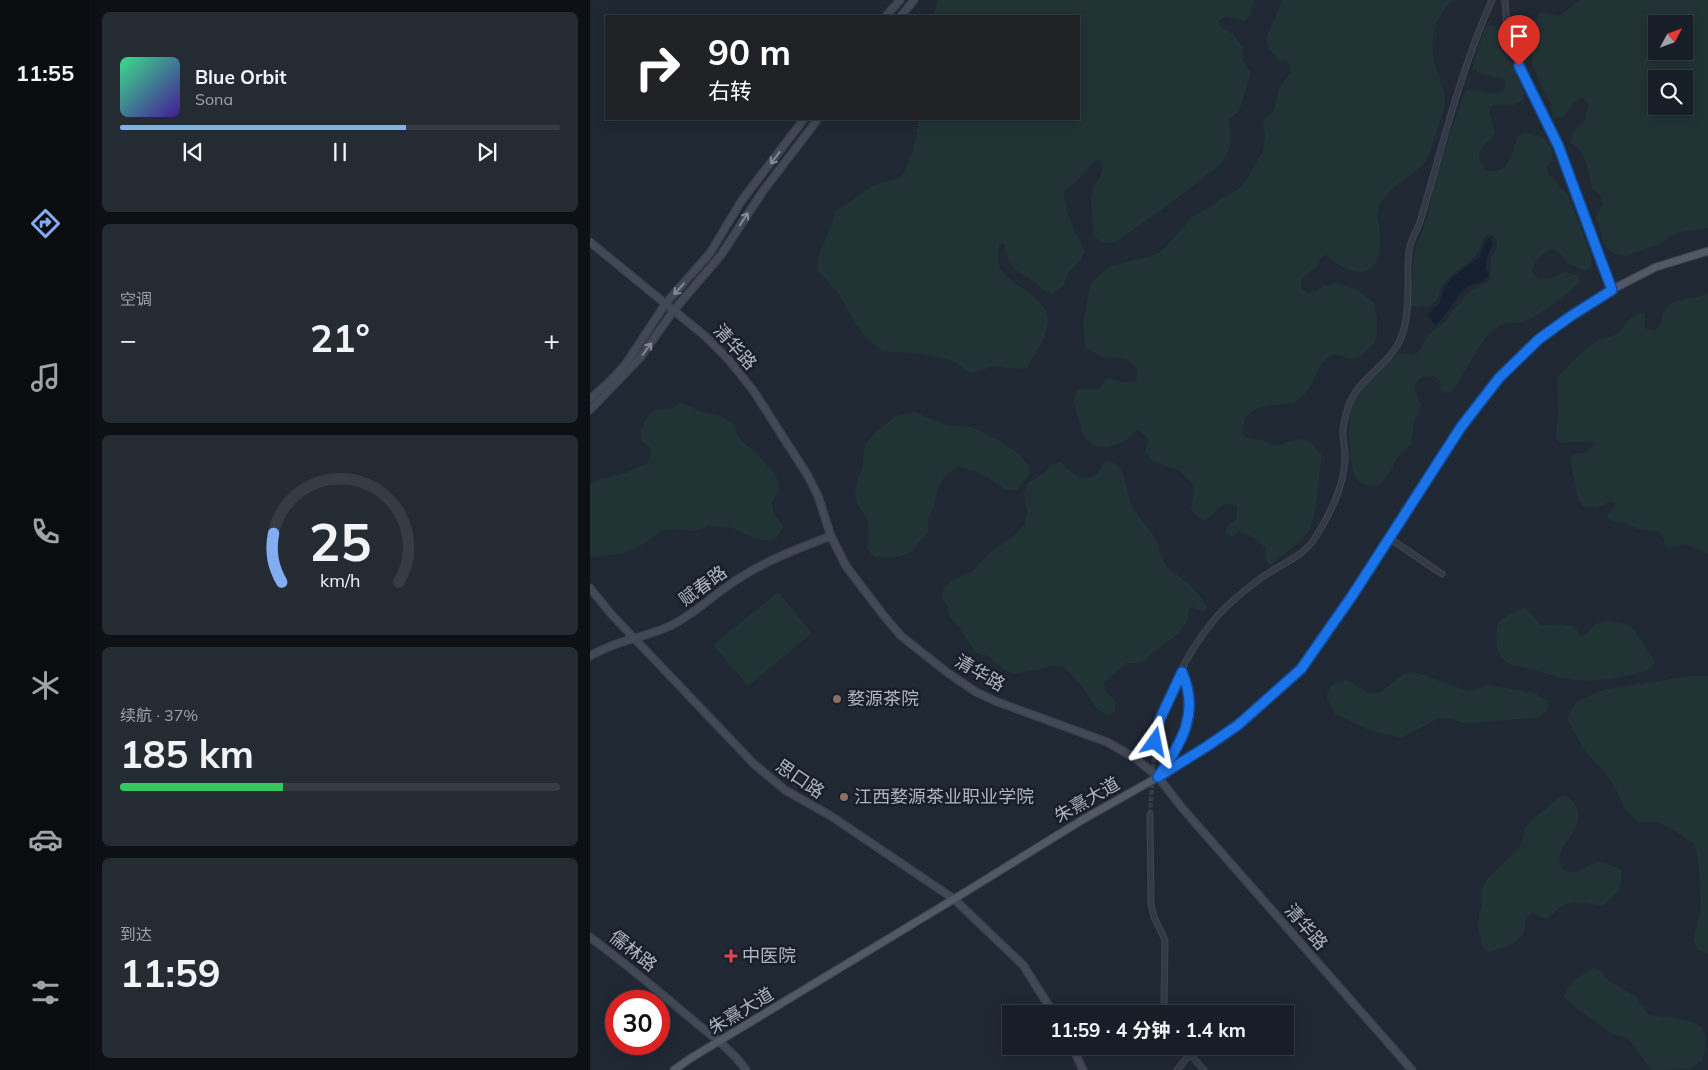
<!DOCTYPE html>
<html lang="zh">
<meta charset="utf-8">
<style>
:root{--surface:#181e27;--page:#252b33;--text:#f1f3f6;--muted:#9fa2a7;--line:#363c44;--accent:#82adf1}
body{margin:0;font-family:Mulish,"Noto Sans SC",sans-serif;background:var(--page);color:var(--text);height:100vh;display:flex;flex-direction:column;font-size:19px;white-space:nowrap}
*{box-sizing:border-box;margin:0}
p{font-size:16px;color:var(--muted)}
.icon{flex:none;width:28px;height:28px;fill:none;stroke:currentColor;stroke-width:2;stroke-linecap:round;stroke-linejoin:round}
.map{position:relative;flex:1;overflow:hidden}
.side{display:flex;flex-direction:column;gap:12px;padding:12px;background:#0d1015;width:500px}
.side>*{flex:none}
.banner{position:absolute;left:15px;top:15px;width:475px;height:105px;border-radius:0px;box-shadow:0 2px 12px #0003,0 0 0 1px var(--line);background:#202124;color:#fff;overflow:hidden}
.needle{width:32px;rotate:49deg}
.fabs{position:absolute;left:1058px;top:15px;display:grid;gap:10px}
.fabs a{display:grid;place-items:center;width:45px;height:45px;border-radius:0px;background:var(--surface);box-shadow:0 2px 12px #0003,0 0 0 1px var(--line);font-size:25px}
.speed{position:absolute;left:15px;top:990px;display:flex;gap:10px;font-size:25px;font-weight:700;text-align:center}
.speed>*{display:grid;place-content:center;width:65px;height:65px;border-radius:50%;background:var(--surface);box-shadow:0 2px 12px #0003,0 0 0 1px var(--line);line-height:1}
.speed .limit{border:8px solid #d22;background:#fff;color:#111}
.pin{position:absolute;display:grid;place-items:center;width:42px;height:42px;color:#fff;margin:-51px -21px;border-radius:50% 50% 50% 0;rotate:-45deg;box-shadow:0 0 5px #0007}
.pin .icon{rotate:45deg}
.me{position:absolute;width:55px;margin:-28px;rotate:12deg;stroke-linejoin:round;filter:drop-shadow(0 0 4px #0008)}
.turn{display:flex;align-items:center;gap:18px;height:105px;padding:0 20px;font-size:22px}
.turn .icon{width:65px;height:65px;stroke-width:2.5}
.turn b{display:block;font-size:35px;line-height:42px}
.big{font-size:38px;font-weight:700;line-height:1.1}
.side .widget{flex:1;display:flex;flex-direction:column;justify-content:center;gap:8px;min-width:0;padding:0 18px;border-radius:8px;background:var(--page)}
.side .dial{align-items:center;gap:0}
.dial svg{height:130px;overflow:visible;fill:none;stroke:var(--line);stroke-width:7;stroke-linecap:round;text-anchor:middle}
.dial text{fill:var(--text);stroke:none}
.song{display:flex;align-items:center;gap:15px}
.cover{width:60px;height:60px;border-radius:8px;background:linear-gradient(135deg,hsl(150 70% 55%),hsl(260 70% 35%))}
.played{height:5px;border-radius:2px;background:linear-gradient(90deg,var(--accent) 65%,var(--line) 65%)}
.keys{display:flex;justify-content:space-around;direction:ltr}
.heat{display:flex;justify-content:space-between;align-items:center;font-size:28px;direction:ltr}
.charge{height:8px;border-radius:4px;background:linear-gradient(90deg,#34c759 37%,var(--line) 0)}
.trip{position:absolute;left:412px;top:1005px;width:292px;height:50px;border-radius:0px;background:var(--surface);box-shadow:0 2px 12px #0003,0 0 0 1px var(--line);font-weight:700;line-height:50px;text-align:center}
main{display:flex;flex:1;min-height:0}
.tab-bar{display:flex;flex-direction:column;width:90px;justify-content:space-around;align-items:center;background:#0a0c10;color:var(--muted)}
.tab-bar .icon{width:35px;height:35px}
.tab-bar .active{color:var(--accent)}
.tab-bar b{font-size:22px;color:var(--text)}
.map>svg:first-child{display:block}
</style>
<main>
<nav class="tab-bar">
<b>11:55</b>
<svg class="icon active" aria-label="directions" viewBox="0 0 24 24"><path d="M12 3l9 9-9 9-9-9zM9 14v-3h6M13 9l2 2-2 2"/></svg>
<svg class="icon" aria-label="music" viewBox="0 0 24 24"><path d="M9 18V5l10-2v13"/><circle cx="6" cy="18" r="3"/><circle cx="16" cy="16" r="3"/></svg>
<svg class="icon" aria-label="phone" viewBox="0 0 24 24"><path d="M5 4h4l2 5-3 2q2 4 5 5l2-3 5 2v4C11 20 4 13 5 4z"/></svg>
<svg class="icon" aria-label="climate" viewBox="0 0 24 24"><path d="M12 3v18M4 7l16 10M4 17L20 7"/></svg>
<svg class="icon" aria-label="car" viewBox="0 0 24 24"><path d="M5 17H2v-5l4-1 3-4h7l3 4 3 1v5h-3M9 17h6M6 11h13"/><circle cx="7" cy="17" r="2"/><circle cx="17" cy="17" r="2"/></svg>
<svg class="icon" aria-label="filters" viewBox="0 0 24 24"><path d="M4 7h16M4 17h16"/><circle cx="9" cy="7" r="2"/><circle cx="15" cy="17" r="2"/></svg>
</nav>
<section class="side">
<div class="widget">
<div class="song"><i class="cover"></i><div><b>Blue Orbit</b><p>Sona</p></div></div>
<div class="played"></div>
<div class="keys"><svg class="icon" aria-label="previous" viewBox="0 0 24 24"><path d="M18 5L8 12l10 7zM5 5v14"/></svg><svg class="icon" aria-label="pause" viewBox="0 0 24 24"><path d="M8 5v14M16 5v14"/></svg><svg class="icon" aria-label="next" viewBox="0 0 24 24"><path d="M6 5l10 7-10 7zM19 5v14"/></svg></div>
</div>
<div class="widget"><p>空调</p>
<div class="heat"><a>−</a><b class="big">21°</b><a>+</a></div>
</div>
<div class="widget dial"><svg viewBox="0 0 100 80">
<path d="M14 69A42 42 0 1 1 86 69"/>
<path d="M14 69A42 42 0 0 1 9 39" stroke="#82adf1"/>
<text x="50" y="56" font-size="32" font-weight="700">25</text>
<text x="50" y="72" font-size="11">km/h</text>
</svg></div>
<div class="widget"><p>续航 · 37%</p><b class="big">185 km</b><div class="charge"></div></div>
<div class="widget"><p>到达</p><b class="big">11:59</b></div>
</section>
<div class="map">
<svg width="1118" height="1070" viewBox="0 0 1118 1070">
<rect width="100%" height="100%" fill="#202834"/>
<g fill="#213335" fill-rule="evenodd">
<path d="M348,0h317l-6,16 -5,5 -18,-5 -7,5 1,5 13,8 10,13 -1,12 9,14 -12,38 -10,8c4,18 2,30 -8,45l-57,44 -48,34 -13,1 -8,-5c-3,-14 -6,-36 -2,-49 4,-10 12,-16 9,-27l-6,-2 -22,24 -10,7c0,22 12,41 21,60l-5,9 -12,14 -5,13 -11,7 -10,-5 -10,-9 -17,-10 -6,-9 -5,-18 -5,2c-1,7 -2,16 1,23 11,20 49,27 48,54 -1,16 -14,32 -21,46l-9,1 -25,-3 -22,8 -18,-13 -30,-7 -40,-3 -15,-11 -12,-16 -18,-31 -21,-23 3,-19 10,-21 5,-18 37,-26 29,-9c10,-18 17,-37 17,-58h161v-103h-146z"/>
<path d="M692,0h172c-22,17 -25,43 -18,68 4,15 12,25 8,40 -3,10 -13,48 -19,54 -15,16 -40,26 -47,48 -2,4 0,10 1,15 1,16 4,44 -16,47 -12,2 -29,-9 -37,-17l-6,3 -3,8 -16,14 1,9 7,4 6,-1 8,-6 16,-3 19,7 16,13 3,15v17l-3,8 -14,14 -10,2 -15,-5c-19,8 -17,21 -27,36 -4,5 -10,10 -15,14 -16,1 -36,-1 -47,13 -2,4 -3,11 -4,16l4,5 17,2 9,5h9l8,-4 14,-2 9,4 10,13c-5,23 -3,64 -17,80 -10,12 -24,18 -33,29l-4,-1 -3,-6 1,-10c-8,-8 -16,-14 -28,-16l-5,5 -6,-2 -2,-5 4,-6 8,-5v-13c-19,-7 -18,5 -31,14l-9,-4 -6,-7 3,-20 -3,-7 -11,-11 -28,-10 -7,-9 3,-12 -4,-6 -7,-4 -10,10 -19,8 -16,-3 -9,-10 -9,-33 2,-10 4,-4 15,1 6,-1 1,-4 6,-6 13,4 14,-1 3,-7 -2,-6 -9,-9 -25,-2 -17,-10 -2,-17 1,-12 6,-33 7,-8 13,-11 41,-10 11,-5 30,-34 20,-11 11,-9 13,-6 8,-7 19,-33 2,-16 -2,-11 2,-6 8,-5 6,-25 12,-16 -1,-7 -4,-5 -7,1 -12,-15 -1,-7z"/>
<path d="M990,0h128v228l-32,5 -17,11 -34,12 -13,-3 -7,-7 -9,-29 7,-14 -2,-8 -8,-5c-7,-18 -4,-38 -23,-47l3,-11 12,-13 4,-15 -7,-7 -8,5 -10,15 -12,1 -1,-13 -19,-40 3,-45 6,-8 18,4zM1066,24h28v27h-28zM1066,79h28v27h-28z"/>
<path d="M898,25l6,1 4,4 1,18 15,20 10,25 -1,7 -10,5h-20l-4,6 6,22c-11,17 -24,15 -9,38 25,4 25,-18 32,-35l7,-4 20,7 6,6 2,16 -6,5 1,7 20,22 23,60 1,12 -7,4 -17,-8 -9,-10 -7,-4c-10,5 -18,12 -20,23l6,7h11l16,-7 12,3 3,7c-12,12 -42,35 -58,40 -7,2 -16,-1 -23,4 -19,11 -33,48 -48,66l-6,1 -4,-4 -1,-9 -6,-4 -13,1 -7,9 3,9 4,9 -2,9 -5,8 -3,23 -16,17 -3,9 -7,7 -3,6c-27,11 -31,-14 -32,-33 -1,-16 -3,-31 3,-46 8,-21 31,-36 46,-51l14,2 6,-3 9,-17 20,-16 4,-8 18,-20 17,-9 3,-4 1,-20 6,-11 -1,-7 -3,-5 -5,-1c-7,5 -6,14 -11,20 -9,11 -23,17 -32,28 -8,10 -3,18 -17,25 -6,-3 -10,1 -17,-1l3,-53 13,-36 10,-44 28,-82c13,-5 28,8 40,-2v-9l-3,-3c-10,1 -21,-2 -29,-8v-5l12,-36z"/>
<path d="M1118,293v262l-6,-4 -16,-7 -18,4 -4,-4v-6l-7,-7c-13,1 -21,-3 -32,-7 -5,-2 -11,-2 -16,-4l-2,-6 6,-5 3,-5 -4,-3 -15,7 -13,-1 -6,-6 -8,-43 4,-4 10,-1 9,-7v-5c-13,2 -21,0 -32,2l-5,-5 2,-24 -1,-36c12,-13 28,-31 43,-39 5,-2 11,-1 15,-4 13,-10 12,-21 30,-22v15l10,3c2,-3 5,-6 6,-10 2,-6 1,-9 6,-14 10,-12 29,-6 41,-14z"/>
<path d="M91,402l20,10 19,3 14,9 4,12 9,10 8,5 20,23 4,9 -2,11 -5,9 2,11 10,13 -9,13c-18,3 -28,-6 -43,-12 -7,-2 -18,-1 -25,-2l-5,3 -11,2 -18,-2 -12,2 -17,13 -24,10 -30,3v-73c10,-8 24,-6 35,-11 8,-3 14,-7 23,-10 5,-13 4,-14 -7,-23v-10l8,-16 5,-4 17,-1z"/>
<path d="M325,412l31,13 26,2 30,15 18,13 9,12 1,7 -13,16h-11c-15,-12 -28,-19 -47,-23l-14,8 -8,16 -3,16 -6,12v13l-16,19 -12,6h-26l-7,-8 1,-13 -1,-17 -10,-15 -2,-10 2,-13 5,-13 3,-24 13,-14 18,-14z"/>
<path d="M517,460c24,8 16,33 28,51 7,11 17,20 22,31 3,6 3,13 6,19 6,10 17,15 26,23 7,7 14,15 18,24l-4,4 -10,-5 -4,2 -2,13 -10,13 -25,18 -7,8 -7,2h-11l-23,19 1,9 11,10 -1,10 -6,5 -13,-8 -14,-22 -17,-18 -11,-3 -17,5 -24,4 -11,-6 -14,-12 -6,-1 -8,-4 -14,-23 -11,-12 -2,-10 -5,-9 1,-7 7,-9 23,-10 17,-19 23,-15 11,-12 3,-13 -3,-17 4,-12 16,-10 7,-8 9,-3c10,9 24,23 38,11 4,-4 4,-9 9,-13z"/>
<path d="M188,592l34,41 -64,53 -35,-41z"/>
<path d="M933,608c10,4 11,11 19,17l19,-1 13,2 6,9h6c12,-19 26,-15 45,-9 9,11 15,23 24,35l-4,7c-28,12 -63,16 -94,9 -9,-2 -17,-6 -26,-8 -9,-2 -22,-3 -28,-10 -9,-10 -7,-26 -5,-37l13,-9z"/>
<path d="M827,673l52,18 19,-6 46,8 14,8v9l-9,7 -64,6h-12l-11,-4 -13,-1 -37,20 -33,-8 -34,-16 -9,-17 6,-12 14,-5 23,13 12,-1 22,-18z"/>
<path d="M1100,676h18v279l-1,-2 -9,-3 -5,-10c2,-10 6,-20 7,-30 2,-9 -1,-58 -6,-65 -3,-4 -17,-13 -22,-16 -11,-6 -20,-10 -33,-6l-14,-14 -7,-16 -13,-21 -22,-23 -16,-31 9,-16 30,-13z"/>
<path d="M976,795c35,28 -16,50 -5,70 10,19 29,-4 38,-3 7,0 15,5 22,8 3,18 -5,26 -19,36 -13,-2 -28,-7 -40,0 -6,4 -10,9 -16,13l-7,-2 -6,-4c-12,8 -5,12 -10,21 -6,10 -24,16 -35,18l-5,-4 -5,-21 1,-12 3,-8 -1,-16 6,-12 34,-33 5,-20 34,-30z"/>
<path d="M1004,968l7,3 8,10 26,15 14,19c16,3 54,1 57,22 1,7 -2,16 -4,24l-13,8 -36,1 -9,-9 -15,-22 -18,-6 -35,-25 -12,-11c5,-14 16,-23 30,-29z"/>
</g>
<path fill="#142030" d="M900,238l3,4c-2,7 -8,19 -7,26 1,6 4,2 2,8 -3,8 -14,6 -20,10 -14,11 -19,29 -33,39l-8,-11 13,-11 5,-17 8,-9 26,-20 8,-18z"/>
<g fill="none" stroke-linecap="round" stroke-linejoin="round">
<path stroke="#353d49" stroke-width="4.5" stroke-dasharray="4.5 2" stroke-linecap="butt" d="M560,814l5,-72"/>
<g stroke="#3c434e" stroke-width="7">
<g id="street">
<path d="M915,0l2,28 8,28 43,89 53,145"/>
<path d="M799,538l53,36"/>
<path d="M565,742c10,-43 30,-87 58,-121 13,-16 32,-31 48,-43 18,-13 42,-21 54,-40 15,-24 29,-51 30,-79 1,-10 -3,-20 -2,-29 1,-8 3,-18 6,-25 10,-28 41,-40 52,-67 8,-21 7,-44 7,-67 0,-8 0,-17 2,-25 2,-8 7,-16 10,-24 22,-74 40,-151 72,-222"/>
<path d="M571,773c23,-33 38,-61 21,-102"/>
<path d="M560,814l1,90 3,13 11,23 -1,68 3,6"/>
<path d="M600,1054l14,16"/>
<path d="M587,1070l13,-16 -5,-8"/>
</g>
</g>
<g stroke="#3c434e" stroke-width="9">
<g id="secondary">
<path d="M296,16l14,-16"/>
<path d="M311,16l13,-16"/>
<path d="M0,242l115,94 23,23 25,31 55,86 10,20 13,40 15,30 38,50 17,20 47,37 28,19 19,9 112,41 28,16 23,19 25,32 229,261"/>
<path d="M0,399l20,-18 15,-16 41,-62 44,-50 32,-53 62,-81"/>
<path d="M0,410l50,-52 34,-48 47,-55 42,-64 55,-72"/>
<path d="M0,588l22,27 142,149 31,26 46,26 123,83 69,66 31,49"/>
<path d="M0,656c7,-4 14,-7 21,-10 20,-8 41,-11 61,-21 24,-12 43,-32 66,-46 29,-19 61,-31 93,-43"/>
<path d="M0,937c36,27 71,56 105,85 18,15 38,29 51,48"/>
<path d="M482,1046l11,24"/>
</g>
</g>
<g stroke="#3c434e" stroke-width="9">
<path id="primary" d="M84,1070l17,-12 263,-159 128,-79 76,-43 51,-32 29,-20 63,-56 51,-73 109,-169 38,-49 40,-39 32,-23 40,-26 45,-23 52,-16"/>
</g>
<use href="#street" stroke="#333a44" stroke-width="4.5"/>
<use href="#secondary" stroke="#414957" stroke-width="6"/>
<use href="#primary" stroke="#515965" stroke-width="7"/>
</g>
<defs><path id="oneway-shaft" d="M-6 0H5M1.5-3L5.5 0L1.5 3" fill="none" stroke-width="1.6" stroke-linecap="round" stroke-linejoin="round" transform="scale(1.25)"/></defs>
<g stroke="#828a97">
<use href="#oneway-shaft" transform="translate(185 158) rotate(127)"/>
<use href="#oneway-shaft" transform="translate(154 219) rotate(-57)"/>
<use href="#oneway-shaft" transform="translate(89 289) rotate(132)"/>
<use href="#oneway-shaft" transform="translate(57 349) rotate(-53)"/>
</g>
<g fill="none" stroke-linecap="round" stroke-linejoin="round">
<g stroke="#114b97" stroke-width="12">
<path id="route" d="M565,742l5,-23 22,-47c18,41 0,70 -24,105l51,-32 29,-20 63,-56 51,-73 109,-169 38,-49 40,-39 32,-23 41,-26 -54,-145 -39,-79"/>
</g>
<use href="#route" stroke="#1a73e8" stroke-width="9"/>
</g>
<g fill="#8d6e63" stroke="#191f29" stroke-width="2">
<circle cx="247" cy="699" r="5"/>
<circle cx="254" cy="797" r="5"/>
</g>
<path fill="#e0444e" stroke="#191f29" stroke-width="2" d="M138.5 948.5h5v5h5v5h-5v5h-5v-5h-5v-5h5z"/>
<g text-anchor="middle" stroke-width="5" stroke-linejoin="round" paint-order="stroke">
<g font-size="18" fill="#adb5c2" stroke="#191f29">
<text transform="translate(145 347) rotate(48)" y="6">清华路</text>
<text transform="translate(113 586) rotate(-36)" y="6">赋春路</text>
<text transform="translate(390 673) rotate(30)" y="6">清华路</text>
<text transform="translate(210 779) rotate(34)" y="6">思口路</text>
<text transform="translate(497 800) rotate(-30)" y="6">朱熹大道</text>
<text transform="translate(716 927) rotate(49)" y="6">清华路</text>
<text transform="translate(43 951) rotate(38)" y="6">儒林路</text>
<text transform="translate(151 1011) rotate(-31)" y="6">朱熹大道</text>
</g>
<g font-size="18" fill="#adb5c2" stroke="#191f29" text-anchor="start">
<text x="257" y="705">婺源茶院</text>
<text x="264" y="803">江西婺源茶业职业学院</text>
<text x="152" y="962">中医院</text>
</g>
</g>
</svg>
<div class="fabs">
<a><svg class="needle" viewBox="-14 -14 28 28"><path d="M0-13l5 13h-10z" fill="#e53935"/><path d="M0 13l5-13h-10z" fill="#9fa2a7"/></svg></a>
<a><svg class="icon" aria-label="search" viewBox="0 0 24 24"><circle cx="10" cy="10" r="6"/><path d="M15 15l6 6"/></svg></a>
</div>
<div class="speed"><div class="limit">30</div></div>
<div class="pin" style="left:929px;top:66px;background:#d93025"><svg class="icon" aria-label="arrive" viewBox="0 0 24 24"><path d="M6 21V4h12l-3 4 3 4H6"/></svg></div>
<svg class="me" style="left:565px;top:742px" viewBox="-20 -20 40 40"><path d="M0-17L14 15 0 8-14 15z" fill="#1a73e8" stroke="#fff" stroke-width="4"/></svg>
<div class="trip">11:59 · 4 分钟 · 1.4 km</div>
<div class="banner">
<div class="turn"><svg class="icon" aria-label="right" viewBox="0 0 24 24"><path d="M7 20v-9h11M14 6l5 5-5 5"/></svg><div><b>90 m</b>右转</div></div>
</div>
</div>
</main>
